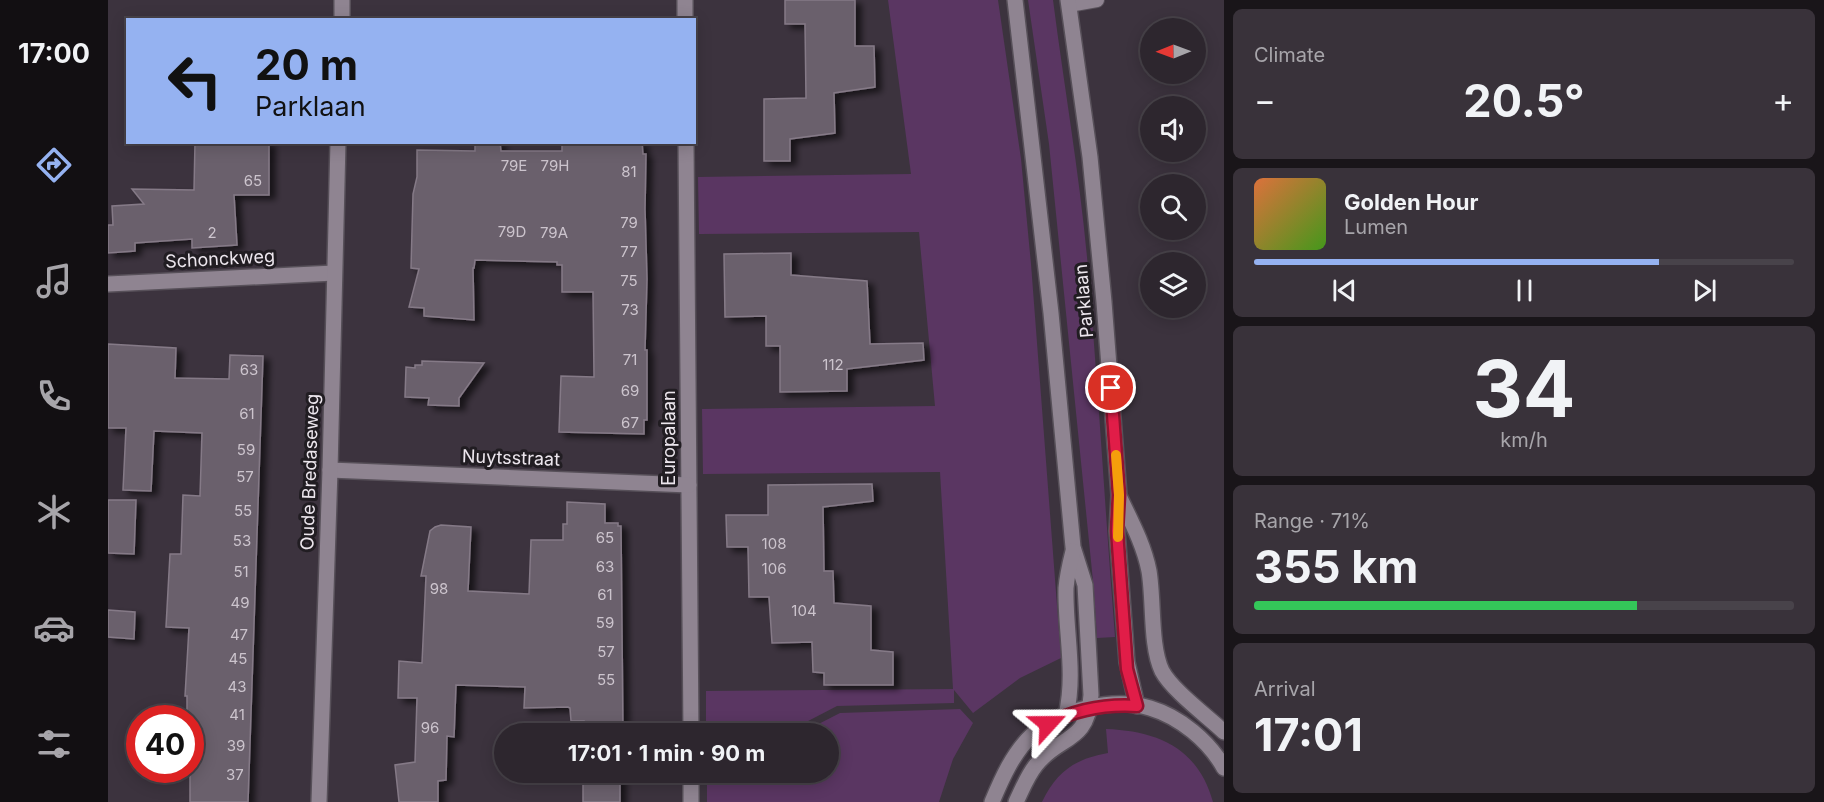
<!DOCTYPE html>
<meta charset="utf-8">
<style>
:root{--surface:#2d262e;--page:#39323a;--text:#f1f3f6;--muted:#a7a5aa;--line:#48434a;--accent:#95b2f1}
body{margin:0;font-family:Inter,sans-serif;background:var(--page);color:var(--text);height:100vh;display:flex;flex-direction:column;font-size:22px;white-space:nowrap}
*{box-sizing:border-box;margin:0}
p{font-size:20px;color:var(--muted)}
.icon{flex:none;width:33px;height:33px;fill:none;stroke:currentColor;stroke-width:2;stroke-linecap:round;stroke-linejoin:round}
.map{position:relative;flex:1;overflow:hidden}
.details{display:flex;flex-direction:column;gap:9px;padding:9px;background:#191519;width:600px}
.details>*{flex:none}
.guide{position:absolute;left:18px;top:18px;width:570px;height:126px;border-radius:0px;box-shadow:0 3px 15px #0003,0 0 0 2px var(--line);background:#95b2f1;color:#111;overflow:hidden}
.needle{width:39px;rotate:269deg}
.tools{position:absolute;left:1032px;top:18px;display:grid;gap:12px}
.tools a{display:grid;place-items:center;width:66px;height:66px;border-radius:50%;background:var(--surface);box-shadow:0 3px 15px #0003,0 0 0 2px var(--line);font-size:30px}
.speed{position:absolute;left:18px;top:705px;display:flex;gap:12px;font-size:30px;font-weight:700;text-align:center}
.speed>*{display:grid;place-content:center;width:78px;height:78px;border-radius:50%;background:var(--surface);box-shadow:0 3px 15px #0003,0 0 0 2px var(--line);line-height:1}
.speed .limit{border:9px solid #d22;background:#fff;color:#111}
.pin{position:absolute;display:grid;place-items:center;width:51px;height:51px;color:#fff;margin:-26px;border:3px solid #fff;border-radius:50%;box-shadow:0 2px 6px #0007}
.me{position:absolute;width:66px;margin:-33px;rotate:66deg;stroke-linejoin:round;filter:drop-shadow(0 0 4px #0008)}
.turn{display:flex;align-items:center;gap:21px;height:126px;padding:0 30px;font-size:27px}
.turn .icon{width:78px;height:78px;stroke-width:2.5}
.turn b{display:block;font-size:42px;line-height:51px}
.big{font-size:45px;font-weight:700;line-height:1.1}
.details .tile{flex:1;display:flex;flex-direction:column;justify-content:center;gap:9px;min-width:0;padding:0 21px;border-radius:9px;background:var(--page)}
.details .dial{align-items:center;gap:0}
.dial b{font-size:78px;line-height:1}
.song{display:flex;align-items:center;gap:18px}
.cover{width:72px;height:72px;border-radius:9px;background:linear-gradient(135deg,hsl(20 70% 55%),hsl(100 70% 35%))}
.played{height:6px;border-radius:3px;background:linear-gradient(90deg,var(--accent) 75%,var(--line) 75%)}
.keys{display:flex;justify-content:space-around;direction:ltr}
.heat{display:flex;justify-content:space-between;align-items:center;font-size:33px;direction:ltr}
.charge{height:9px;border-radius:4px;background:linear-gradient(90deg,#34c759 71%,var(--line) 0)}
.trip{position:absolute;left:386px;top:723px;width:345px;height:60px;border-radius:30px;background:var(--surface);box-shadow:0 3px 15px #0003,0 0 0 2px var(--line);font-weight:700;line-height:60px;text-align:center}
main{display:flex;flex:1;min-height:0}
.menu{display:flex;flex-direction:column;width:108px;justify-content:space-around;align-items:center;background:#120f12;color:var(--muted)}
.menu .icon{width:42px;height:42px}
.menu .selected{color:var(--accent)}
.menu b{font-size:27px;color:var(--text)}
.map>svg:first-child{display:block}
</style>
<main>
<nav class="menu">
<b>17:00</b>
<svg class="icon selected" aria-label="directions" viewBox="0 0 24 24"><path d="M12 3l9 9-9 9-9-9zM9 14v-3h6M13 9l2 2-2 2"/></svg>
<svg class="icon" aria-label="music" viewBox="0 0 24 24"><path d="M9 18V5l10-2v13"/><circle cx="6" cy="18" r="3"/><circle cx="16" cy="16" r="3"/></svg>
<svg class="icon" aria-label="phone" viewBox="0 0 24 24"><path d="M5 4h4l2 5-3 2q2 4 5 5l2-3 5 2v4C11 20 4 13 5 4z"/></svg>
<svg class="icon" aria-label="climate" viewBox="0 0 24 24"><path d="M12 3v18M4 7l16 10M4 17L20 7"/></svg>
<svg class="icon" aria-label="car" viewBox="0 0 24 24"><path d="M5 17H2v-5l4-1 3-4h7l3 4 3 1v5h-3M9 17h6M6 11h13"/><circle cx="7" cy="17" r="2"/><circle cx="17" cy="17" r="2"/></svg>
<svg class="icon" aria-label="filters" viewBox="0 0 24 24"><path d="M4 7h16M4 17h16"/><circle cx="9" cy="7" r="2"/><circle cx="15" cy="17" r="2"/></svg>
</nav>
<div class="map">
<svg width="1116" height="802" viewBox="0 0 1116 802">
<defs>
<filter id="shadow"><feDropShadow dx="6" dy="4" stdDeviation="3" flood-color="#0009"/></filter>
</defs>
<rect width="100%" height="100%" fill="#3c333e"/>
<g fill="#5a3662">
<path d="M780,0h110l23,159 10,105 30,394 -41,20 -47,35 -19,-23v13l-117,3 -52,27h-79v-42l247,-2 -13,-217 -237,2 -1,-65 233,-3 -16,-174 -220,2 -1,-57 213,-3z"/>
<path d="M920,0h25c11,86 26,171 34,257 11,126 18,253 28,380l-18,1 -3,-47 -45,-447z"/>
<path d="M852,709l13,14 -20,36 -14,43h-232v-20l18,-9 103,-1v-38l-27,-1 39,-20z"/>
<path d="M998,729c52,2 92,19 107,73h-171c15,-31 33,-43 66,-49z"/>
</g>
<g fill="#6a606c" stroke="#857a87" stroke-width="1.5" filter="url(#shadow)">
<path d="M677,0h70v46h19l1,41 -41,6 1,40 -45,6v22h-26v-62l42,-1 -1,-74h-20z"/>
<path d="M87,142h74v53h-35l3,50 -45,3v-9l-57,4v8l-27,2v-28h5l-1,-19 32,-2 -12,-15 62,1z"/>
<path d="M367,142h25l1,9h61v-9h80l1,12h3l-1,55 2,70 -2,71h2v70h-3v14l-85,-2 2,-56 33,1 -1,-85h-31v-27h-5v-3l-82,-2 -1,8h-1l1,52 -50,-4v-8l-15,-1 10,-38 -8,-1 2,-74 4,-17v-27l58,1z"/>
<path d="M683,253v22l76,6 3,63 53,-1 1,17 -77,9v22l-67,1v-46h-14v-30l-41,1 -1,-63z"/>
<path d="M0,344l68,4 -1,30 54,1 1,-24 33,1 -15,446h-58v-84h-3v-22h-2l4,-68 -23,-1 4,-73h11l2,-59 17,1 2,-63 -48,-2 -3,60 -28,-1 3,-62h-18z"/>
<path d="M314,361l62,2 -25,35v8l-31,-1 1,-7 -24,-1 1,-30 9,1v-3h7z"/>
<path d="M764,484l1,17 -50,6 1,64h9l1,32 37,3v44l22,2v33h-69v-12l-11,-1 -1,-30 -40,1 -3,-46h-20l-1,-50h-21l-1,-32h42v-30z"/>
<path d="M0,500h28l-2,54 -26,-1z"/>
<path d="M459,502l38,2v19h13v3h3l2,208h-39v-13h-13l-1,-13 -2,-1 -44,1 1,-21 -69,-2 -2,52 -7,-1 -1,44 -8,1v21h-39l-4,-37 20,-3 2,-64h-19l1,-37 23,2 4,-87h-5l9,-45 5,-4 6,-2 30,2 -3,64 61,3 2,-54h32v-16h4z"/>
<path d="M0,610l27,2 -1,27 -26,-2z"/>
<rect x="475" y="772" width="37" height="30"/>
</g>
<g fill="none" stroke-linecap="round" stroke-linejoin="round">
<g stroke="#575059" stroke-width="16">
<path id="lane" d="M961,5l28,-5"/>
</g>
<g stroke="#575059" stroke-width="18">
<g id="street">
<path d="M577,0v20"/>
<path d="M234,20v-20"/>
<path d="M578,142l5,592"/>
<path d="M0,284l226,-11"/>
<path d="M222,470l359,15"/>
<path d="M583,772v30"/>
<path d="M211,802l11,-332 8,-328"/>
</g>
</g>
<g stroke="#575059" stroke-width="18">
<g id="secondary">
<path d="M907,0l36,313 22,234 12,38 6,110c-3,49 -32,40 -55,70 -9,11 -14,25 -20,37"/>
<path d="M960,0l22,157 14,145 15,193 -2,36 10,131 10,44"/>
<path d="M1012,498c11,23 24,47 29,73 5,29 1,75 13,100 10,19 45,45 62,61"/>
<path d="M958,715c10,-42 -1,-84 0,-127 1,-12 4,-25 7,-37"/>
<path d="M884,802c10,-24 21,-49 40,-67 30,-26 81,-38 118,-27 30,9 59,33 74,60"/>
</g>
</g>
<use href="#lane" stroke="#8f8491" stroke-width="14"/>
<use href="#street" stroke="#8f8491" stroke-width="15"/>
<use href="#secondary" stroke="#8f8491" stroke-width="15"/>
</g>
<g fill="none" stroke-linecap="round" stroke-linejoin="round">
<g stroke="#92132f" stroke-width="15">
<path id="route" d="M940,724c29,-15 57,-20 89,-18l-10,-37 -10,-138 2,-36 -8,-107"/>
</g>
<use href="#route" stroke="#e11d48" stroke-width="10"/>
<path stroke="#f59e0b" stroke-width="10" d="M1008,455l3,40 -1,42"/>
</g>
<g text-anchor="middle" stroke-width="6" stroke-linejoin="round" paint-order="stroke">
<g font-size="15" fill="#ccc4cd">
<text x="406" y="171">79E</text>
<text x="447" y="171">79H</text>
<text x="521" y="177">81</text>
<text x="145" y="186">65</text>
<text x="521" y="228">79</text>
<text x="404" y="237">79D</text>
<text x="104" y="238">2</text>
<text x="446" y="238">79A</text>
<text x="521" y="257">77</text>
<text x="521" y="286">75</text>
<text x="522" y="315">73</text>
<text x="522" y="365">71</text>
<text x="725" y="370">112</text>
<text x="141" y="375">63</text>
<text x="522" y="396">69</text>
<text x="139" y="419">61</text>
<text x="522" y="428">67</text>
<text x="138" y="455">59</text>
<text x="137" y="482">57</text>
<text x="135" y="516">55</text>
<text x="497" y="543">65</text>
<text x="134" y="546">53</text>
<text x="666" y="549">108</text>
<text x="497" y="572">63</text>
<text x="666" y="574">106</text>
<text x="133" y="577">51</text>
<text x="331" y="594">98</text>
<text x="497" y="600">61</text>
<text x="132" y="608">49</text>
<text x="696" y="616">104</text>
<text x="497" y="628">59</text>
<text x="131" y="640">47</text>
<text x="498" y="657">57</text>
<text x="130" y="664">45</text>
<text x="498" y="685">55</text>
<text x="129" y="692">43</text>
<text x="129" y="720">41</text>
<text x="322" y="733">96</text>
<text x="128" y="751">39</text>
<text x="127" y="780">37</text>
</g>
<g font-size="18" fill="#ece6ed" stroke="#211d22">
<text transform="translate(112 259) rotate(-3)" y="6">Schonckweg</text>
<text transform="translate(976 301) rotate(-95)" y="6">Parklaan</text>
<text transform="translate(561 438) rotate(-90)" y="6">Europalaan</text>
<text transform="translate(403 458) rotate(2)" y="6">Nuytsstraat</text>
<text transform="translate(202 472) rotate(-88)" y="6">Oude Bredaseweg</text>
</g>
</g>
</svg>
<div class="tools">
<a><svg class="needle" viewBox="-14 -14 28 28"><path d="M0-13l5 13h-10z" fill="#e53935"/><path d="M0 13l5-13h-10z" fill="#a7a5aa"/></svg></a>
<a><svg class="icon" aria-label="sound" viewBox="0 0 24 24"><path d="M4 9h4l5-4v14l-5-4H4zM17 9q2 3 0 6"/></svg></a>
<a><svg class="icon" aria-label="search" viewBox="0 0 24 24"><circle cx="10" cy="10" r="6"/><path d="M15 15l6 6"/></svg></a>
<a><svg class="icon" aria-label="layers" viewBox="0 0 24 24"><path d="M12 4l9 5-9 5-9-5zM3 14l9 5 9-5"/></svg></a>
</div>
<div class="speed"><div class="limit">40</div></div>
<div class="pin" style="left:1003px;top:388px;background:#d93025"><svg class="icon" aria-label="arrive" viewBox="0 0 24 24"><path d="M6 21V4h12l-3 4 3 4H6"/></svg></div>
<svg class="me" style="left:940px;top:724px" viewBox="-20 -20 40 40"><path d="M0-17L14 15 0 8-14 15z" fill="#e11d48" stroke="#fff" stroke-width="4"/></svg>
<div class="trip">17:01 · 1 min · 90 m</div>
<div class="guide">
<div class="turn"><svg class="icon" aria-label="left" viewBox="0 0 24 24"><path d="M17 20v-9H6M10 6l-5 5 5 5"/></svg><div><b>20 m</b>Parklaan</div></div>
</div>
</div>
<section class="details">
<div class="tile"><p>Climate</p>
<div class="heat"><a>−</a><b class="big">20.5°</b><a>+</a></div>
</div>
<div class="tile">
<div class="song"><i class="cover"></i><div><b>Golden Hour</b><p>Lumen</p></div></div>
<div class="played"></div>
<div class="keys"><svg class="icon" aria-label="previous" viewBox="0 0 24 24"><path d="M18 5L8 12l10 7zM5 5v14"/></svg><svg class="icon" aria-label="pause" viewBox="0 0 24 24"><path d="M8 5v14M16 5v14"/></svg><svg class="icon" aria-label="next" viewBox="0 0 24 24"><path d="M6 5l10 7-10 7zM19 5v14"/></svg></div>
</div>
<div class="tile dial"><b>34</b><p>km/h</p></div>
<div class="tile"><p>Range · 71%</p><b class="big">355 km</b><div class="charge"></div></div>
<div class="tile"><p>Arrival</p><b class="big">17:01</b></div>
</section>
</main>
